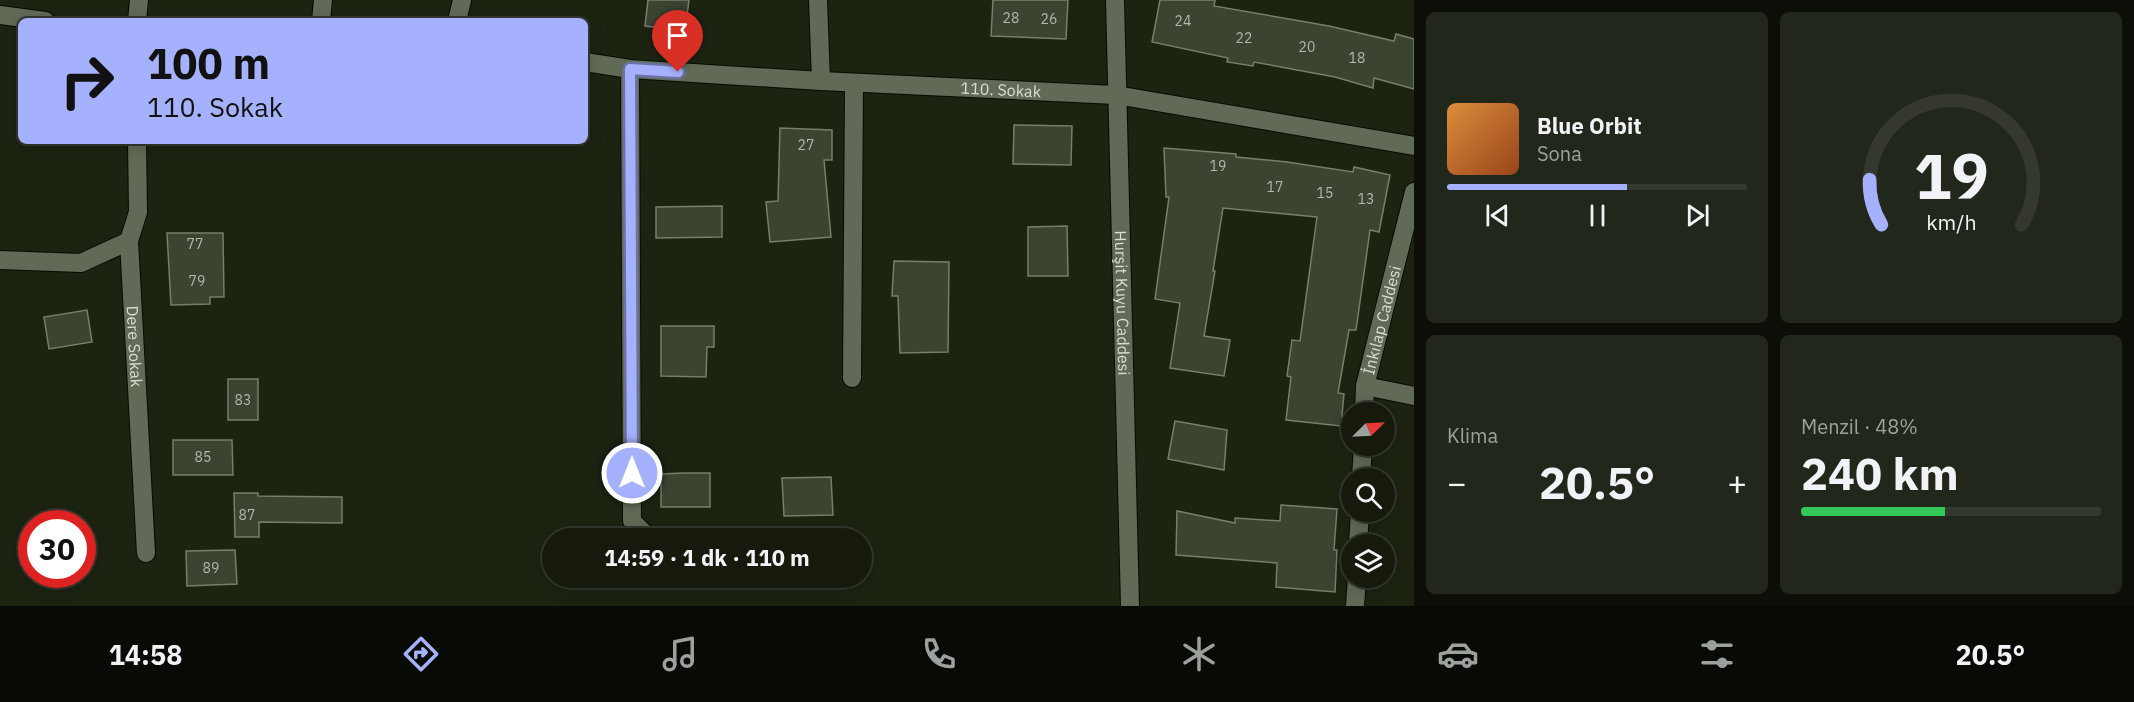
<!DOCTYPE html>
<html lang="tr">
<meta charset="utf-8">
<style>
:root{--surface:#151a0d;--page:#22271b;--text:#f1f3f6;--muted:#9da19d;--line:#34382e;--accent:#a5b1fc}
body{margin:0;font-family:"IBM Plex Sans",sans-serif;background:var(--page);color:var(--text);height:100vh;display:flex;flex-direction:column;font-size:22px;white-space:nowrap}
*{box-sizing:border-box;margin:0}
p{font-size:20px;color:var(--muted)}
.icon{flex:none;width:33px;height:33px;fill:none;stroke:currentColor;stroke-width:2;stroke-linecap:round;stroke-linejoin:round}
.map{position:relative;flex:1;overflow:hidden}
.details{display:flex;flex-direction:column;gap:12px;padding:12px;background:#0c0e07;width:720px}
.details>*{flex:none}
.banner{position:absolute;left:18px;top:18px;width:570px;height:126px;border-radius:9px;box-shadow:0 3px 15px #0003,0 0 0 2px var(--line);background:#a5b1fc;color:#111;overflow:hidden}
.needle{width:39px;rotate:66deg}
.controls{position:absolute;left:1341px;top:402px;display:grid;gap:12px}
.controls a{display:grid;place-items:center;width:54px;height:54px;border-radius:50%;background:var(--surface);box-shadow:0 3px 15px #0003,0 0 0 2px var(--line);font-size:30px}
.speed{position:absolute;left:18px;top:510px;display:flex;gap:12px;font-size:30px;font-weight:700;text-align:center}
.speed>*{display:grid;place-content:center;width:78px;height:78px;border-radius:50%;background:var(--surface);box-shadow:0 3px 15px #0003,0 0 0 2px var(--line);line-height:1}
.speed .limit{border:9px solid #d22;background:#fff;color:#111}
.pin{position:absolute;display:grid;place-items:center;width:51px;height:51px;color:#fff;margin:-62px -26px;border-radius:50% 50% 50% 0;rotate:-45deg;box-shadow:0 0 6px #0007}
.pin .icon{rotate:45deg}
.me{position:absolute;width:66px;margin:-33px;rotate:0deg;stroke-linejoin:round;filter:drop-shadow(0 0 4px #0008)}
.turn{display:flex;align-items:center;gap:21px;height:126px;padding:0 30px;font-size:27px}
.turn .icon{width:78px;height:78px;stroke-width:2.5}
.turn b{display:block;font-size:42px;line-height:51px}
.big{font-size:45px;font-weight:800;line-height:1.1}
.details .card{flex:1;display:flex;flex-direction:column;justify-content:center;gap:9px;min-width:0;padding:0 21px;border-radius:9px;background:var(--page)}
.details .dial{align-items:center;gap:0}
.dial svg{height:156px;overflow:visible;fill:none;stroke:var(--line);stroke-width:7;stroke-linecap:round;text-anchor:middle}
.dial text{fill:var(--text);stroke:none}
.song{display:flex;align-items:center;gap:18px}
.cover{width:72px;height:72px;border-radius:9px;background:linear-gradient(135deg,hsl(30 70% 55%),hsl(20 70% 35%))}
.played{height:6px;border-radius:3px;background:linear-gradient(90deg,var(--accent) 60%,var(--line) 60%)}
.keys{display:flex;justify-content:space-around;direction:ltr}
.heat{display:flex;justify-content:space-between;align-items:center;font-size:33px;direction:ltr}
.charge{height:9px;border-radius:4px;background:linear-gradient(90deg,#34c759 48%,var(--line) 0)}
.details .tiles{flex:1;display:grid;gap:12px;grid-template-columns:repeat(2,1fr)}
.trip{position:absolute;left:542px;top:528px;width:330px;height:60px;border-radius:30px;background:var(--surface);box-shadow:0 3px 15px #0003,0 0 0 2px var(--line);font-weight:800;line-height:60px;text-align:center}
.tabs{display:flex;height:96px;justify-content:space-around;align-items:center;background:#080a05;color:var(--muted)}
.tabs .icon{width:42px;height:42px}
.tabs .on{color:var(--accent)}
.tabs b{font-size:27px;color:var(--text)}
main{display:flex;flex:1;min-height:0}
.map>svg:first-child{display:block}
</style>
<main>
<div class="map">
<svg width="1414" height="606" viewBox="0 0 1414 606">
<rect width="100%" height="100%" fill="#1c2311"/>
<g fill="#3b4331" stroke="#767f6a" stroke-width="1.5">
<path d="M648,0h41l-4,31 -40,-5z"/>
<path d="M993,0h75l-2,39 -75,-3z"/>
<path d="M1160,0h55l-1,6 115,20 65,15 2,-7 18,5v50l-40,-11 -1,10 -38,-11 -81,-15 -1,4 -26,-4 1,-4 -76,-16z"/>
<path d="M1014,125l58,1 -1,39 -58,-1z"/>
<path d="M780,128l52,2v30h-8l7,77 -61,5 -4,-40 12,-1z"/>
<path d="M1164,148l72,6v3l51,5 66,10 1,-5 36,8 -11,57 -9,-2 -14,100h-7l-11,63 6,1 -3,32 -55,-6 5,-43 -4,-1 5,-36 8,1 17,-124 -94,-9 -10,63h2l-11,65 26,4 -6,36 -54,-8 10,-65 -25,-4 14,-102h-3z"/>
<path d="M722,206v31l-66,1v-31z"/>
<path d="M1067,226l1,50h-40v-49z"/>
<path d="M167,233h56l1,64h-14v7l-39,1z"/>
<path d="M894,261l55,1 -1,90 -48,1 -2,-57h-6z"/>
<path d="M87,310l5,32 -43,7 -5,-32z"/>
<path d="M661,326h53v21h-7l-1,30 -45,-1z"/>
<rect x="228" y="379" width="30" height="41"/>
<path d="M1175,421l52,9 -3,40 -56,-11z"/>
<path d="M173,440h59l1,35h-60z"/>
<path d="M684,473h26v34h-49v-33z"/>
<path d="M831,477l2,38 -49,1 -2,-38z"/>
<path d="M234,493h24v3l84,1v26l-83,-1v15h-24z"/>
<path d="M1281,505l56,4 -3,41h3l-2,42 -59,-5 1,-24 -101,-8 1,-44 58,12v-5l45,3z"/>
<path d="M235,550l2,34 -50,2 -1,-35z"/>
</g>
<g fill="none" stroke-linecap="round" stroke-linejoin="round">
<g stroke="#060c01" stroke-width="20">
<g id="street">
<path d="M818,0l3,81"/>
<path d="M0,15l45,6"/>
<path d="M137,21l2,-21"/>
<path d="M321,21l2,-21"/>
<path d="M457,21l5,-21"/>
<path id="s1" d="M585,62l45,7 191,12 295,14 298,51"/>
<path d="M630,69l2,452 17,17"/>
<path id="s2" d="M137,141l1,71 -9,29 17,312"/>
<path d="M0,260l81,3 48,-22"/>
<path d="M852,378l2,-295"/>
<path d="M1365,386l49,10"/>
</g>
</g>
<g stroke="#060c01" stroke-width="20">
<g id="secondary">
<path id="s3" d="M1115,0l15,606"/>
<path id="s4" d="M1364,412l1,-26 49,-194"/>
<path d="M1361,478l2,-32"/>
<path d="M1358,544l2,-32"/>
<path d="M1355,606l2,-28"/>
</g>
</g>
<use href="#street" stroke="#616a56" stroke-width="18"/>
<use href="#secondary" stroke="#616a56" stroke-width="18"/>
</g>
<g fill="none" stroke-linecap="round" stroke-linejoin="round">
<g stroke="#6b73a4" stroke-width="15">
<path id="route" d="M632,473l-2,-404 48,3"/>
</g>
<use href="#route" stroke="#a5b1fc" stroke-width="10"/>
</g>
<g text-anchor="middle" stroke-width="6" stroke-linejoin="round" paint-order="stroke">
<g font-size="14" fill="#b2b8aa">
<text x="1011" y="23">28</text>
<text x="1049" y="24">26</text>
<text x="1183" y="26">24</text>
<text x="1244" y="43">22</text>
<text x="1307" y="52">20</text>
<text x="1357" y="63">18</text>
<text x="806" y="150">27</text>
<text x="1218" y="171">19</text>
<text x="1275" y="192">17</text>
<text x="1325" y="198">15</text>
<text x="1366" y="204">13</text>
<text x="195" y="249">77</text>
<text x="197" y="286">79</text>
<text x="243" y="405">83</text>
<text x="203" y="462">85</text>
<text x="247" y="520">87</text>
<text x="211" y="573">89</text>
</g>
<g font-size="16" fill="#dadfd3" stroke="#131908">
<text dy="6" stroke="none"><textPath href="#s1" startOffset="417">110. Sokak</textPath></text>
<text dy="6" stroke="none"><textPath href="#s3" startOffset="303">Hurşit Kuyu Caddesi</textPath></text>
<text dy="6" stroke="none"><textPath href="#s4" startOffset="94">İnkılap Caddesi</textPath></text>
<text dy="6" stroke="none"><textPath href="#s2" startOffset="207">Dere Sokak</textPath></text>
</g>
</g>
</svg>
<div class="controls">
<a><svg class="needle" viewBox="-14 -14 28 28"><path d="M0-13l5 13h-10z" fill="#e53935"/><path d="M0 13l5-13h-10z" fill="#9da19d"/></svg></a>
<a><svg class="icon" aria-label="search" viewBox="0 0 24 24"><circle cx="10" cy="10" r="6"/><path d="M15 15l6 6"/></svg></a>
<a><svg class="icon" aria-label="layers" viewBox="0 0 24 24"><path d="M12 4l9 5-9 5-9-5zM3 14l9 5 9-5"/></svg></a>
</div>
<div class="speed"><div class="limit">30</div></div>
<div class="pin" style="left:678px;top:72px;background:#d93025"><svg class="icon" aria-label="arrive" viewBox="0 0 24 24"><path d="M6 21V4h12l-3 4 3 4H6"/></svg></div>
<svg class="me" style="left:632px;top:473px" viewBox="-20 -20 40 40"><circle r="17" fill="#a5b1fc" stroke="#fff" stroke-width="3"/><path d="M0-11L8 9 0 5-8 9z" fill="#fff"/></svg>
<div class="trip">14:59 · 1 dk · 110 m</div>
<div class="banner">
<div class="turn"><svg class="icon" aria-label="right" viewBox="0 0 24 24"><path d="M7 20v-9h11M14 6l5 5-5 5"/></svg><div><b>100 m</b>110. Sokak</div></div>
</div>
</div>
<section class="details">
<div class="tiles">
<div class="card">
<div class="song"><i class="cover"></i><div><b>Blue Orbit</b><p>Sona</p></div></div>
<div class="played"></div>
<div class="keys"><svg class="icon" aria-label="previous" viewBox="0 0 24 24"><path d="M18 5L8 12l10 7zM5 5v14"/></svg><svg class="icon" aria-label="pause" viewBox="0 0 24 24"><path d="M8 5v14M16 5v14"/></svg><svg class="icon" aria-label="next" viewBox="0 0 24 24"><path d="M6 5l10 7-10 7zM19 5v14"/></svg></div>
</div>
<div class="card dial"><svg viewBox="0 0 100 80">
<path d="M14 69A42 42 0 1 1 86 69"/>
<path d="M14 69A42 42 0 0 1 8 46" stroke="#a5b1fc"/>
<text x="50" y="56" font-size="32" font-weight="700">19</text>
<text x="50" y="72" font-size="11">km/h</text>
</svg></div>
<div class="card"><p>Klima</p>
<div class="heat"><a>−</a><b class="big">20.5°</b><a>+</a></div>
</div>
<div class="card"><p>Menzil · 48%</p><b class="big">240 km</b><div class="charge"></div></div>
</div>
</section>
</main>
<nav class="tabs">
<b>14:58</b>
<svg class="icon on" aria-label="directions" viewBox="0 0 24 24"><path d="M12 3l9 9-9 9-9-9zM9 14v-3h6M13 9l2 2-2 2"/></svg>
<svg class="icon" aria-label="music" viewBox="0 0 24 24"><path d="M9 18V5l10-2v13"/><circle cx="6" cy="18" r="3"/><circle cx="16" cy="16" r="3"/></svg>
<svg class="icon" aria-label="phone" viewBox="0 0 24 24"><path d="M5 4h4l2 5-3 2q2 4 5 5l2-3 5 2v4C11 20 4 13 5 4z"/></svg>
<svg class="icon" aria-label="climate" viewBox="0 0 24 24"><path d="M12 3v18M4 7l16 10M4 17L20 7"/></svg>
<svg class="icon" aria-label="car" viewBox="0 0 24 24"><path d="M5 17H2v-5l4-1 3-4h7l3 4 3 1v5h-3M9 17h6M6 11h13"/><circle cx="7" cy="17" r="2"/><circle cx="17" cy="17" r="2"/></svg>
<svg class="icon" aria-label="filters" viewBox="0 0 24 24"><path d="M4 7h16M4 17h16"/><circle cx="9" cy="7" r="2"/><circle cx="15" cy="17" r="2"/></svg>
<b>20.5°</b>
</nav>
